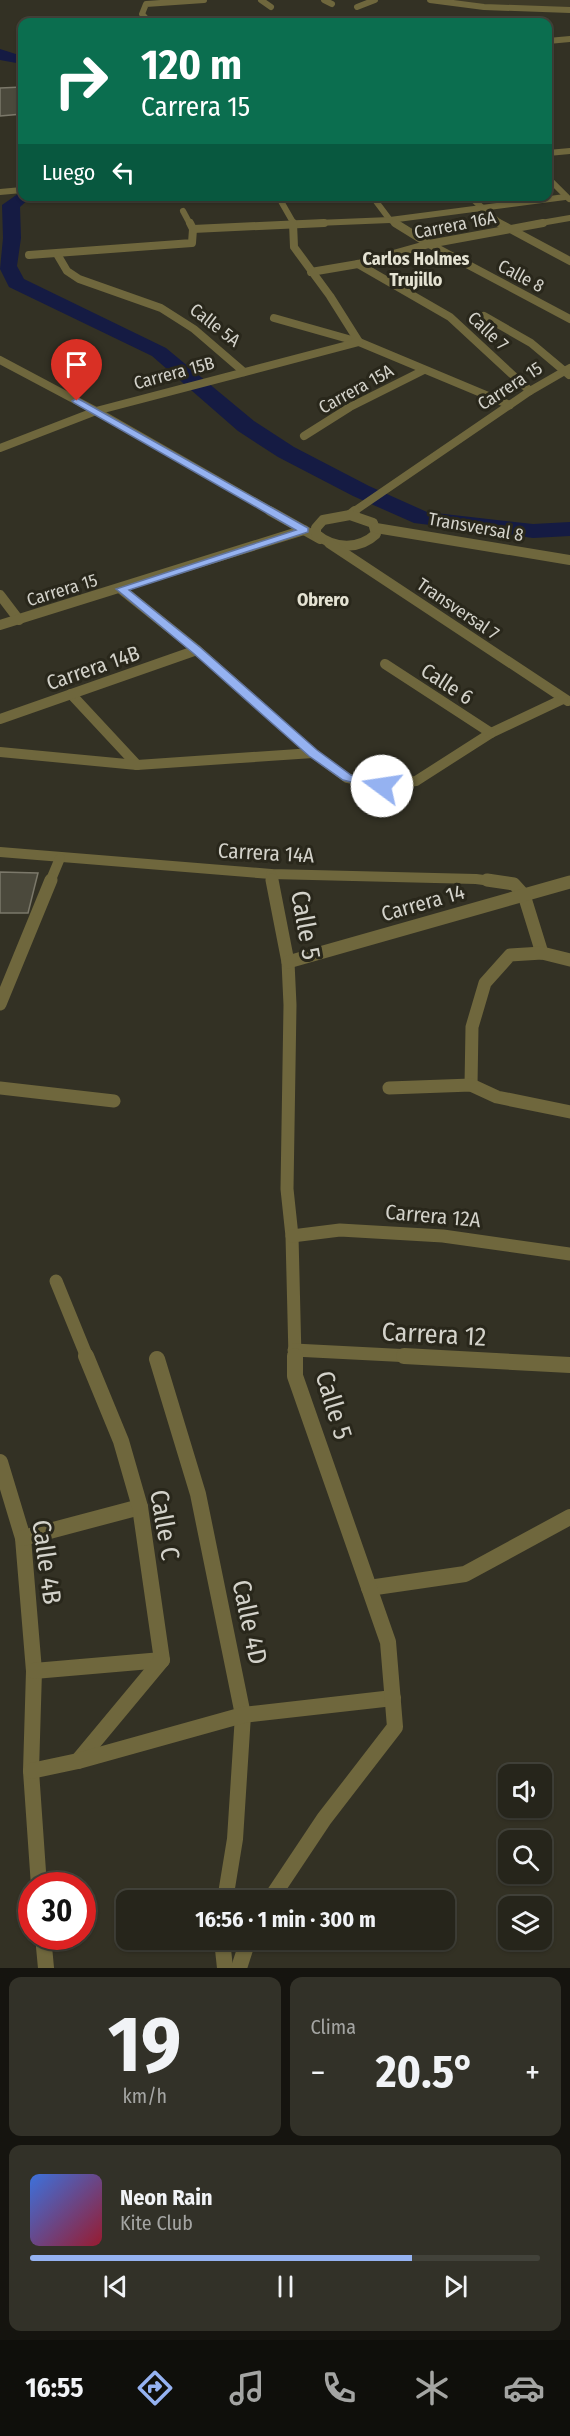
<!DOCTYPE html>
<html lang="es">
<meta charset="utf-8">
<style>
:root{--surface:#26251b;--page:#323128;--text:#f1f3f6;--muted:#a4a5a3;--line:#42423a;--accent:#95b2f1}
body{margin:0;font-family:"Fira Sans Condensed",sans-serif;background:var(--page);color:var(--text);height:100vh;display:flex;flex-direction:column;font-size:22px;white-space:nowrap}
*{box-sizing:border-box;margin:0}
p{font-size:20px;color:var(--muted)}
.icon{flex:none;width:33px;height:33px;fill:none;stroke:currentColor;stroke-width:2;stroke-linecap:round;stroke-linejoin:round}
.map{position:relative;height:1968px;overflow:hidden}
.side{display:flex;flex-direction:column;gap:9px;padding:9px;background:#15140f;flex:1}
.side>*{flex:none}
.hud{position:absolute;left:18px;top:18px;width:534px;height:183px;border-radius:12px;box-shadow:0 2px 4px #0004,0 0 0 2px var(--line);background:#0b6e4f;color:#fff;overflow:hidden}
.tools{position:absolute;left:498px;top:1764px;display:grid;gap:12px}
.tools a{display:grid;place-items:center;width:54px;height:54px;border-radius:12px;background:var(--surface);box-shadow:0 2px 4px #0004,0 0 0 2px var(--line);font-size:30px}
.speed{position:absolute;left:18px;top:1872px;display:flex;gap:12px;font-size:30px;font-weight:700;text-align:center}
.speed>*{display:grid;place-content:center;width:78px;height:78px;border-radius:50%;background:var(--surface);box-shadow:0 2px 4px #0004,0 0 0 2px var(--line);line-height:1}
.speed .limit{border:9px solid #d22;background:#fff;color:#111}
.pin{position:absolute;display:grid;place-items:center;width:51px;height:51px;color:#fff;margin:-62px -26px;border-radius:50% 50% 50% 0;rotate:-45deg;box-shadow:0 0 6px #0007}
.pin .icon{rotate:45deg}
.me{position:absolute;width:66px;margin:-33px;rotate:284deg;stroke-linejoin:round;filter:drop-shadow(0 0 4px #0008)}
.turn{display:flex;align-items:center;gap:21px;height:126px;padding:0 24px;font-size:27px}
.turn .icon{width:78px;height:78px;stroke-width:2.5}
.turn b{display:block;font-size:42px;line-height:51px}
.then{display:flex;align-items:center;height:57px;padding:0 24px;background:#0003;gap:12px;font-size:22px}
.big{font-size:45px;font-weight:700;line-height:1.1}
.side .widget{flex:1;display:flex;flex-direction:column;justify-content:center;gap:9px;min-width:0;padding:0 21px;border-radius:12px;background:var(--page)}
.side .dial{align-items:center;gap:0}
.dial b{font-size:78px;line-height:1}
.song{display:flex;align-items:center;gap:18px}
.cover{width:72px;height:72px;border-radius:9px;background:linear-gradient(135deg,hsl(220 70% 55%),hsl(350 70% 35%))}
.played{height:6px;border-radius:3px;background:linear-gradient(90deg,var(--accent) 75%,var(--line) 75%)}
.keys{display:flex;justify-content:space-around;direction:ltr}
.heat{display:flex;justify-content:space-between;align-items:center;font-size:33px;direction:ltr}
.side .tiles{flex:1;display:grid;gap:9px;grid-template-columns:1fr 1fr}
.widget:last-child{grid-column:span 2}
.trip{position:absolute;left:116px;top:1890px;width:339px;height:60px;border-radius:12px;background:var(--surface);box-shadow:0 2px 4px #0004,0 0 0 2px var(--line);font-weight:700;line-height:60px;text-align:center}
.tabs{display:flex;height:96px;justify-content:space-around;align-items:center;background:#0f0f0b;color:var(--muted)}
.tabs .icon{width:42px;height:42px}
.tabs .current{color:var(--accent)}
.tabs b{font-size:27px;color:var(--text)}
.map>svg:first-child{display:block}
</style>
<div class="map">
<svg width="570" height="1968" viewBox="0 0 570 1968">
<rect width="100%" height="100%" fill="#333124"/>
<path fill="#3e3a27" d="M430,0h140v10l-130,-7z"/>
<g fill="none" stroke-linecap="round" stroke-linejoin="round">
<g fill="#151b43" fill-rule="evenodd">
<path d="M0,49l22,7v8l-22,-4z"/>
<path d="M22,191v5h10l-12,11 1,31 -4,28 7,13 142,69 88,73 40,26 75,39 58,26 106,12 37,-2v14l-37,2 -119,-15 -61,-27 -75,-39 -40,-26 -86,-75 -143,-69 -9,-18 3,-31 -1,-33z"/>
</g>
</g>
<g fill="#4b493c" stroke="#7b786a" stroke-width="1.5">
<path d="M22,87v27l-22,2v-28z"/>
<path d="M0,872l38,1 -10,40h-28z"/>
</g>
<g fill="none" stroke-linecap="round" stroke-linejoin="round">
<g stroke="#6f673d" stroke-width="6">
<path d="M261,0l10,7"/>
<path d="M324,0l8,4"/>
<path d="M430,0l54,7 86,3"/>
<path d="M357,7l18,-7"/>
<path d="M149,22l-7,-8 4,-10 58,-4"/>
<path d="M321,22h11"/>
<path d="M548,41l22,-2"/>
<path d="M548,153l22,-2"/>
<path d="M548,178l21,21"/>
<path d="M0,192l22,-2"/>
<path d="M278,196l16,28"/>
<path d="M372,196l18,24 7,4"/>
<path d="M469,196l32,28"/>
<path d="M183,211l7,13"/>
<path d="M292,224l98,-4 175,-23"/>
<path d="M535,224l35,-6"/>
</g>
<g stroke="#6f673d" stroke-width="8">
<path d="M395,223l34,21 141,75"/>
<path d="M499,223l71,38"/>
<path d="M193,229l131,-6"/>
<path d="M57,254l10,17 12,8 82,29 33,21 50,43"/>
<path d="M29,255l163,-12 1,-14 -3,-6"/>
<path d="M358,264l92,53 80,74"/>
<path d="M311,272l47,-8 71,-20 114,-21"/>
<path d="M484,316l47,27 38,32"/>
<path d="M274,318l85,24 151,63"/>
<path d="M0,360l96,51 177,101"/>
<path d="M304,436l46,-29 74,-37"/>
<path d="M0,448l96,-37 263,-69 -29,-46 -36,-49 -1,-24"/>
<path d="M353,512l177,-121 40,-23"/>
</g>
<g stroke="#6f673d" stroke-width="10">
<path d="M270,511l50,28"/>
<path d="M350,515l5,-4"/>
<path d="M350,515l23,8 3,11c-17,16 -42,15 -60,0v-6l7,-8z"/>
<path d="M376,528l194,32"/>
<path d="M329,543l239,158"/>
<path d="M121,589l76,61 116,103 34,25 35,8 34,-5 75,-48 72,-34"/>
<path d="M0,595l19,25"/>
<path d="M0,625l304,-95"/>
<path d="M385,664l106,69"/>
<path d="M71,694l66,71"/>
<path d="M0,719l197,-69"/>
<path d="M0,752l137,13 176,-12"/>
<path d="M0,852l271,22 205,5 23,3"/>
<path d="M271,874l2,8"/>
<path d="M50,882l10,-24"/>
</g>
<g stroke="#6f673d" stroke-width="13">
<path d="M272,880l16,82 2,43 -3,184 5,47 3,121"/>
<path d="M487,880l27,4 10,11 18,58"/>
<path d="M288,962l282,-80"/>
<path d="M0,1004l51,-124"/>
<path d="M471,1085l1,-58 13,-44 25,-28 32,-2 28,7"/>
<path d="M0,1088l114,13"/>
<path d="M389,1088l82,-3 26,12 73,15"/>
<path d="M292,1236l48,-6 103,6 127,18"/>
<path d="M56,1281l31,76"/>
<path d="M294,1350l137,7"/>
</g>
<g stroke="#6f673d" stroke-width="16">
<path d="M404,1356l166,9"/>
<path d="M157,1359l41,135 45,221 -8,124 -10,61"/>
<path d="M0,1462l23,76 11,133 -3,100 8,115"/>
<path d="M23,1538l117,-31"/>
<path d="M369,1588l96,-14 105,-57"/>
<path d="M34,1671l128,-11"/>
<path d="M78,1761l84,-101 -22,-153 -19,-66 -35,-85"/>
<path d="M31,1771l47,-10 165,-46 150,-17"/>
<path d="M270,1900l54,-81 71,-92 -7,-85 -93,-266v-20"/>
<path d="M43,1936l3,32"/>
<path d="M222,1940l3,28"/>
<path d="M239,1968l9,-28"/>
</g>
</g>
<path fill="#95b2f1" stroke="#61749d" stroke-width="1.5" d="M77,398l231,130v4l-179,58 72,58 116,102 34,25 35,9v5l-4,1 -39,-10 -34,-24 -116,-103 -77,-64 180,-59 -222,-127 -2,-2z"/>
<g text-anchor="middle" stroke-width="6" stroke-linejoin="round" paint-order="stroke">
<g font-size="18" fill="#d3d2ca" stroke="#29271b">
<text transform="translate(455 225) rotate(-11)" y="6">Carrera 16A</text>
<text transform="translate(521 276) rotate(28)" y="6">Calle 8</text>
<text transform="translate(215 325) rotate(38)" y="6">Calle 5A</text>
<text transform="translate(488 331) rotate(43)" y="6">Calle 7</text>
<text transform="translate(174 373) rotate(-15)" y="6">Carrera 15B</text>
<text transform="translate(510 386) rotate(-33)" y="6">Carrera 15</text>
<text transform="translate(356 389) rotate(-29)" y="6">Carrera 15A</text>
<text transform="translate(476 527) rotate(10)" y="6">Transversal 8</text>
<text transform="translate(62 590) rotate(-17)" y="6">Carrera 15</text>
<text transform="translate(458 609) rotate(34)" y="6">Transversal 7</text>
</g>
<g font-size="18" font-weight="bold" fill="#e5e3d3" stroke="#29271b">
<text x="416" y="265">Carlos Holmes<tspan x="416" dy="21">Trujillo</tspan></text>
<text x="323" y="606">Obrero</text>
</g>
<g font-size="21" fill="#d3d2ca" stroke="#29271b">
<text transform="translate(93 668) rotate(-19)" y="7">Carrera 14B</text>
<text transform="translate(447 684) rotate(33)" y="7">Calle 6</text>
<text transform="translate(266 853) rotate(3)" y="7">Carrera 14A</text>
<text transform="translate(423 903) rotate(-16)" y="7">Carrera 14</text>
<text transform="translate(433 1216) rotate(5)" y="7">Carrera 12A</text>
</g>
<g font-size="26" fill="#d3d2ca" stroke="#29271b">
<text transform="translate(306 925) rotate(80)" y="9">Calle 5</text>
<text transform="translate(434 1334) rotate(3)" y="9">Carrera 12</text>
<text transform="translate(334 1405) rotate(73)" y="9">Calle 5</text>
<text transform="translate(165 1525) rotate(80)" y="9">Calle C</text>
<text transform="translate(47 1562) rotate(82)" y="9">Calle 4B</text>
<text transform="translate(250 1622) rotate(78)" y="9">Calle 4D</text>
</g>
</g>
</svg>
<div class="tools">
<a><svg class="icon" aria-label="sound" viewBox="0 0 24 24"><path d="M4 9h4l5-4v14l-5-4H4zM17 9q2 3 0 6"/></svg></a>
<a><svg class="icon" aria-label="search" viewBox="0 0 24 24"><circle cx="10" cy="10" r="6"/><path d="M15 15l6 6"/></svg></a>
<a><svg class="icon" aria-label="layers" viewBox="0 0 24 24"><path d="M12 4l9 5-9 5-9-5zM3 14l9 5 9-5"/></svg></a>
</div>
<div class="speed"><div class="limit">30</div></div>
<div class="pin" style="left:77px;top:401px;background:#d93025"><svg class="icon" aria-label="arrive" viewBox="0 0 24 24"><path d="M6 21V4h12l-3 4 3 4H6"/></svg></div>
<svg class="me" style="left:382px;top:786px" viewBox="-20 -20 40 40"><circle r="19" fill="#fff"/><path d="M0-13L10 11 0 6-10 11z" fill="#95b2f1"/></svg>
<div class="trip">16:56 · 1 min · 300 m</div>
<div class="hud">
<div class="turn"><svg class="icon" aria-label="right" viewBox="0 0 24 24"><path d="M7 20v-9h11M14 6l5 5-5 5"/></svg><div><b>120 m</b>Carrera 15</div></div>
<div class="then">Luego<svg class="icon" aria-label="left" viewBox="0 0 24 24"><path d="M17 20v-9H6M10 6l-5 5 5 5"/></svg></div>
</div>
</div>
<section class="side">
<div class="tiles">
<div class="widget dial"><b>19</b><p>km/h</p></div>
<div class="widget"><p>Clima</p>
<div class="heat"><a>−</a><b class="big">20.5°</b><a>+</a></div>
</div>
<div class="widget">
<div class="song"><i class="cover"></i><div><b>Neon Rain</b><p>Kite Club</p></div></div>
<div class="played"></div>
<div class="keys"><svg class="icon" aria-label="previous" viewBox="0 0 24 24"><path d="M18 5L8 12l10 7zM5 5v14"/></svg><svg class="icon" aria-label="pause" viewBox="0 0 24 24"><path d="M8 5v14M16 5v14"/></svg><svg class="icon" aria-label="next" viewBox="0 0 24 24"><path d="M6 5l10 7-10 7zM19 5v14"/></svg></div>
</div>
</div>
</section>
<nav class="tabs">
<b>16:55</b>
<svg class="icon current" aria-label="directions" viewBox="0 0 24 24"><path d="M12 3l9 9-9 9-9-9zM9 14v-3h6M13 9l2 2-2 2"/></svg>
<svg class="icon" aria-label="music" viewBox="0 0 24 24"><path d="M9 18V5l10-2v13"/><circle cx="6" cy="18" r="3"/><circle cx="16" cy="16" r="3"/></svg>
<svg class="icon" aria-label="phone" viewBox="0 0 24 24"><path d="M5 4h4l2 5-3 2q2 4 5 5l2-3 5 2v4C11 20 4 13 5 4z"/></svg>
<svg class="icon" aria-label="climate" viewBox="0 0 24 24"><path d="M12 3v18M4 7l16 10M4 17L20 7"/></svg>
<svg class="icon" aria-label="car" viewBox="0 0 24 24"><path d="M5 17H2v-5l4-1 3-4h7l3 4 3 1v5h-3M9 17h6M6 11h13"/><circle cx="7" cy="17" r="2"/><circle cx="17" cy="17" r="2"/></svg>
</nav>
